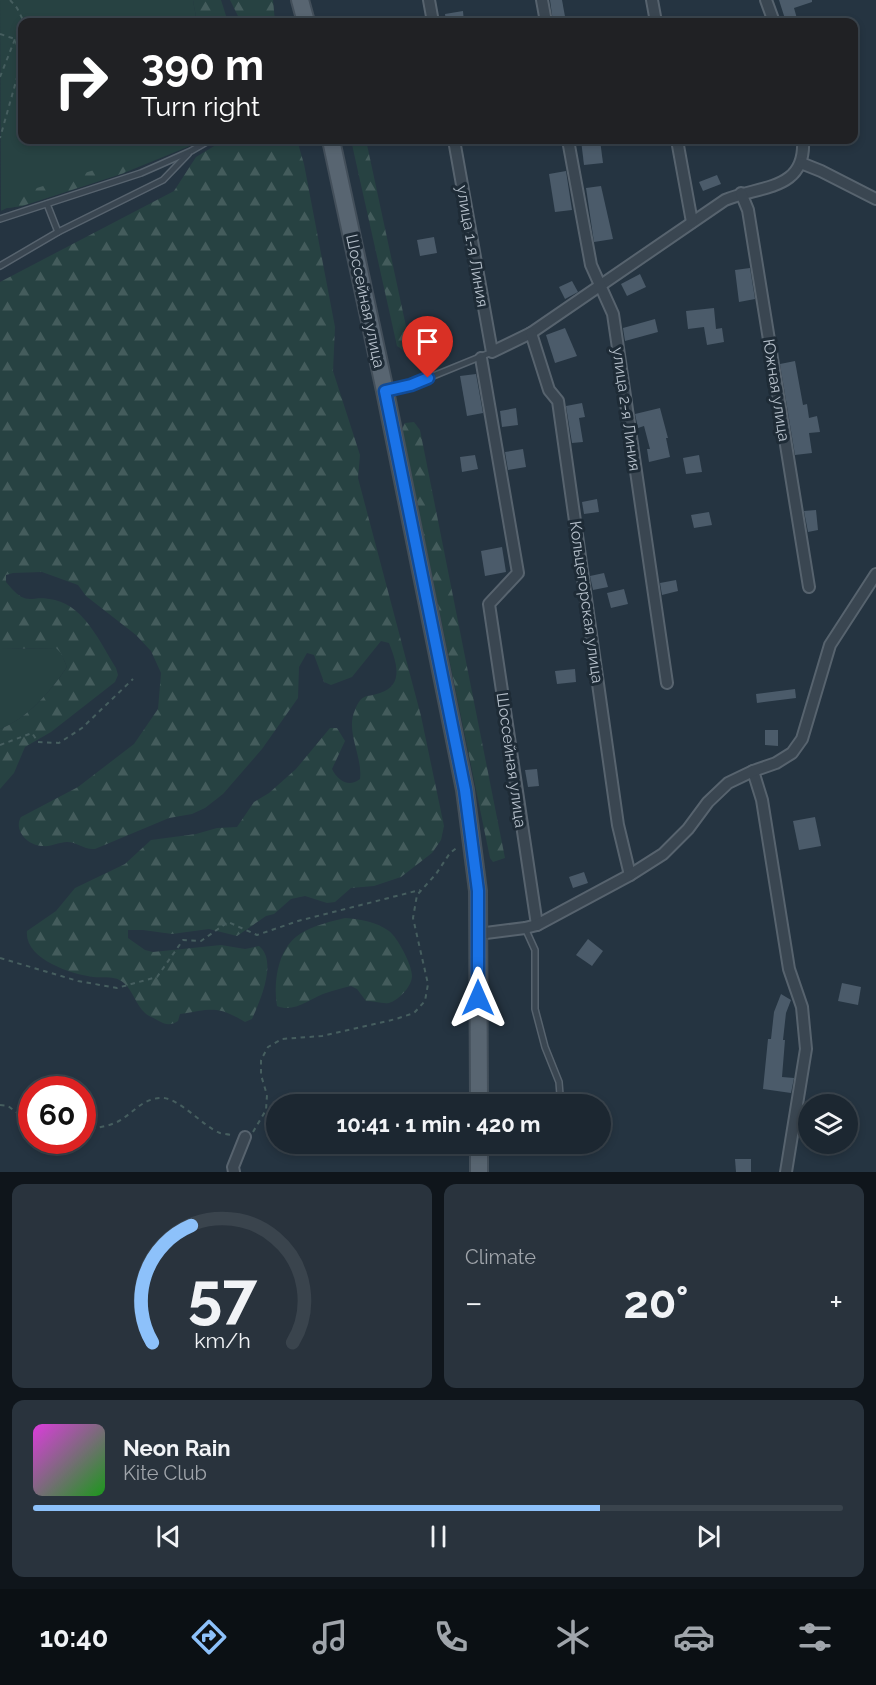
<!DOCTYPE html>
<meta charset="utf-8">
<style>
:root{--surface:#1c2731;--page:#29333d;--text:#f1f3f6;--muted:#a0a5ab;--line:#3a444d;--accent:#8dc1fa}
body{margin:0;font-family:Raleway,sans-serif;background:var(--page);color:var(--text);height:100vh;display:flex;flex-direction:column;font-size:22px;white-space:nowrap}
*{box-sizing:border-box;margin:0}
p{font-size:20px;color:var(--muted)}
.icon{flex:none;width:33px;height:33px;fill:none;stroke:currentColor;stroke-width:2;stroke-linecap:round;stroke-linejoin:round}
.map{position:relative;height:1172px;overflow:hidden}
.drawer{display:flex;flex-direction:column;gap:12px;padding:12px;background:#0f151b;flex:1}
.drawer>*{flex:none}
.top-card{position:absolute;left:18px;top:18px;width:840px;height:126px;border-radius:12px;box-shadow:0 3px 9px #0003,0 0 0 2px var(--line);background:#202124;color:#fff;overflow:hidden}
.controls{position:absolute;left:798px;top:1094px;display:grid;gap:12px}
.controls a{display:grid;place-items:center;width:60px;height:60px;border-radius:50%;background:var(--surface);box-shadow:0 3px 9px #0003,0 0 0 2px var(--line);font-size:30px}
.speed{position:absolute;left:18px;top:1076px;display:flex;gap:12px;font-size:30px;font-weight:700;text-align:center}
.speed>*{display:grid;place-content:center;width:78px;height:78px;border-radius:50%;background:var(--surface);box-shadow:0 3px 9px #0003,0 0 0 2px var(--line);line-height:1}
.speed .limit{border:9px solid #d22;background:#fff;color:#111}
.pin{position:absolute;display:grid;place-items:center;width:51px;height:51px;color:#fff;margin:-62px -26px;border-radius:50% 50% 50% 0;rotate:-45deg;box-shadow:0 0 6px #0007}
.pin .icon{rotate:45deg}
.me{position:absolute;width:66px;margin:-33px;rotate:0deg;stroke-linejoin:round;filter:drop-shadow(0 0 4px #0008)}
.turn{display:flex;align-items:center;gap:21px;height:126px;padding:0 24px;font-size:27px}
.turn .icon{width:78px;height:78px;stroke-width:2.5}
.turn b{display:block;font-size:42px;line-height:51px}
.big{font-size:45px;font-weight:700;line-height:1.1}
.drawer .widget{flex:1;display:flex;flex-direction:column;justify-content:center;gap:9px;min-width:0;padding:0 21px;border-radius:12px;background:var(--page)}
.drawer .dial{align-items:center;gap:0}
.dial svg{height:156px;overflow:visible;fill:none;stroke:var(--line);stroke-width:7;stroke-linecap:round;text-anchor:middle}
.dial text{fill:var(--text);stroke:none}
.song{display:flex;align-items:center;gap:18px}
.cover{width:72px;height:72px;border-radius:9px;background:linear-gradient(135deg,hsl(300 70% 55%),hsl(120 70% 35%))}
.played{height:6px;border-radius:3px;background:linear-gradient(90deg,var(--accent) 70%,var(--line) 70%)}
.keys{display:flex;justify-content:space-around;direction:ltr}
.heat{display:flex;justify-content:space-between;align-items:center;font-size:33px;direction:ltr}
.drawer .tiles{flex:1;display:grid;gap:12px;grid-template-columns:1fr 1fr}
.widget:last-child{grid-column:span 2}
.trip{position:absolute;left:266px;top:1094px;width:345px;height:60px;border-radius:30px;background:var(--surface);box-shadow:0 3px 9px #0003,0 0 0 2px var(--line);font-weight:700;line-height:60px;text-align:center}
.tab-bar{display:flex;height:96px;justify-content:space-around;align-items:center;background:#0b1014;color:var(--muted)}
.tab-bar .icon{width:42px;height:42px}
.tab-bar .active{color:var(--accent)}
.tab-bar b{font-size:27px;color:var(--text)}
.map>svg:first-child{display:block}
</style>
<div class="map">
<svg width="876" height="1172" viewBox="0 0 876 1172">
<defs>
<pattern id="forest-firs" width="22" height="20" patternUnits="userSpaceOnUse" patternTransform="scale(1.5)"><rect width="22" height="20" fill="#274242"/><path d="M5 1l3.5 6h-7zM16 11l3.5 6h-7z" fill="#445c5c"/></pattern>
</defs>
<rect width="100%" height="100%" fill="#253441"/>
<g fill="#274242">
<path d="M0,0h193l4,22h-175v118h161l7,6 -66,27 -102,33 -15,2 -6,3z"/>
<path d="M56,648l5,4 6,15c-16,24 -40,52 -67,62v-80z"/>
</g>
<g fill="url(#forest-firs)">
<path d="M193,0h28l7,22h-31z"/>
<path d="M230,0h43l2,22h-34z"/>
<path d="M224,140h73l7,24 31,163 -2,44 27,84 -2,23 63,238 23,110 -3,14 -9,13 -31,24 -27,9 -23,2 -16,14 -8,1 -22,-7 -14,3 -17,15 -8,2 -29,20 -28,-7 -37,5 -29,-4h-15v8l17,12 8,2 68,-7 24,4 14,-3c19,15 1,55 -7,73l-7,3c-28,-17 -33,-13 -65,-8l-2,7c-8,5 -12,4 -21,-1 -3,-2 -9,-4 -12,-7 -9,-8 -12,-22 -21,-30 -9,-8 -20,-5 -31,-6 -22,-3 -69,-18 -66,-46l29,-20 19,-23 50,-24 26,-24 45,-6 21,-6 20,-1 17,-25 15,-9 27,-24 34,-41h7l8,13 -13,28c6,12 17,19 28,10 3,-22 -15,-48 -5,-69 7,-17 10,-12 25,-17 25,-8 16,-32 9,-50l-8,-2 -29,36 -21,8 -7,-3 -10,-27 -7,-2 -8,14 -1,31 -36,51 -39,45 -18,14 -13,6 -23,4 -74,31c-11,1 -18,-7 -28,-7 -8,0 -16,5 -24,4 -15,0 -30,-16 -22,-29l57,-30 56,-43 24,-35 3,-36 -10,-22 -15,-16 -50,-39 -8,-11 -36,-13 -29,1 -7,2v7c23,28 22,11 49,18 30,7 46,44 61,68l2,7 -3,7 -64,50 -26,15 -11,26 -14,16v-60c27,-10 51,-38 67,-62l-6,-14 -5,-5 -56,1v-367l174,-91 22,-34z"/>
<path d="M351,140h15l44,205 -7,5 -6,-4z"/>
<path d="M126,160l3,3v5l-5,5 -102,33 -15,2 -2,-10z"/>
<path d="M414,422l6,8 85,428 -12,4 -3,-4 -88,-429 3,-6z"/>
<path d="M345,918c15,1 32,4 44,13 9,7 23,34 23,45 0,10 -13,24 -23,27 -6,1 -16,-2 -23,-2l-9,-12 -6,-3c-10,2 -19,5 -28,8 -15,6 -29,19 -46,12 -4,-26 1,-62 28,-75 12,-6 27,-10 40,-13z"/>
</g>
<g fill="#4b5b6a">
<path d="M550,0h12l4,22h-13z"/>
<path d="M779,0h33v2l-18,6 4,14h-12z"/>
<path d="M463,11l1,11h-18l-1,-8z"/>
<path d="M581,140h19l3,23 -19,2z"/>
<path d="M566,171l6,39 -17,2 -6,-38z"/>
<path d="M717,175l4,9 -18,7 -4,-9z"/>
<path d="M601,186l12,53 -19,3 -8,-54z"/>
<path d="M434,237l3,16 -17,3 -3,-16z"/>
<path d="M750,268l5,31 -16,3 -4,-32z"/>
<path d="M640,274l6,13 -19,9 -6,-12z"/>
<path d="M572,281l6,11 -13,7 -6,-12z"/>
<path d="M714,308l2,21 6,-1 2,14 -17,3 -3,-18 -16,2 -2,-18z"/>
<path d="M655,319l3,13 -33,9 -2,-13z"/>
<path d="M565,328l12,28 -22,7 -9,-28z"/>
<path d="M795,361l8,44 4,-1 2,14 8,-2 3,16 -11,1 3,20 -17,2 -15,-91z"/>
<path d="M476,374l7,39 -16,3 -7,-40z"/>
<path d="M582,403l3,14 -6,1 4,24 -11,1 -6,-37z"/>
<path d="M516,408l2,17 -16,2 -2,-16z"/>
<path d="M660,408l8,30h-2l4,19 -21,5 -2,-13h3l-6,-23 -6,2 -3,-14z"/>
<path d="M523,449l3,18 -18,3 -3,-18z"/>
<path d="M475,455l3,14 -16,3 -2,-15z"/>
<path d="M699,455l3,17 -16,2 -3,-16z"/>
<path d="M597,499l2,13 -15,2 -2,-12z"/>
<path d="M816,510l2,20 -10,2 -4,-21z"/>
<path d="M709,512l3,13 -18,3 -3,-13z"/>
<path d="M502,547l4,25 -21,4 -4,-25z"/>
<path d="M604,573l4,14 -15,3 -3,-14z"/>
<path d="M676,580l2,11 -16,4 -2,-12z"/>
<path d="M624,589l4,15 -17,4 -4,-15z"/>
<path d="M575,669l1,13 -19,2 -2,-13z"/>
<path d="M795,689l1,9 -39,5 -1,-9z"/>
<path d="M765,730h13v16l-13,-1z"/>
<path d="M537,769l2,17 -11,1 -3,-17z"/>
<path d="M815,817l6,29 -22,4 -6,-29z"/>
<path d="M584,872l4,11 -15,5 -4,-11z"/>
<path d="M588,939l15,12 -11,15 -16,-11z"/>
<path d="M842,983l19,4 -3,18 -20,-4z"/>
<path d="M781,994l10,6 -5,13 -3,27h2l-3,37 12,1 -3,15 -28,-4 5,-50h3l3,-27z"/>
<path d="M735,1159h16v13h-15z"/>
</g>
<g fill="none" stroke-linecap="round" stroke-linejoin="round">
<g stroke="#57636e" stroke-width="8">
<g id="service">
<path d="M47,204l11,28"/>
<path d="M0,219l141,-46 50,-22 19,-11"/>
<path d="M0,266l58,-34 105,-52 25,-26"/>
<path d="M387,390l24,-5 81,-33"/>
<path d="M525,928l10,22v59l10,38 14,35 1,13 -7,9"/>
<path d="M575,1143l2,4"/>
</g>
</g>
<g stroke="#57636e" stroke-width="14">
<g id="minor">
<path d="M429,0l4,22"/>
<path d="M542,0l4,22"/>
<path d="M652,0l4,22"/>
<path d="M766,0l8,22"/>
<path d="M454,140l38,212 39,-19 194,-133c36,-15 81,-9 78,-60"/>
<path d="M568,140l23,125 22,49 54,369"/>
<path d="M677,140l15,82"/>
<path d="M801,163l20,8 55,28"/>
<path d="M741,193l7,17 61,377"/>
<path d="M531,333l18,57 9,11 60,424 12,50"/>
<path d="M481,358l37,215 -29,31 48,321"/>
<path d="M753,771l9,29 27,169 13,38 4,42 -20,123"/>
<path d="M478,934l47,-6 12,-3 93,-50 33,-21 25,-25 20,-27 20,-19 25,-12 23,-8 16,-10 10,-14 28,-94 46,-71"/>
<path d="M234,1172l-1,-5 12,-30"/>
</g>
</g>
<g stroke="#434f5a" stroke-width="20">
<g id="primary">
<path d="M300,0l6,22"/>
<path d="M331,140l54,251 80,399 13,101 1,213"/>
<path d="M479,1143v29"/>
</g>
</g>
<g stroke="#465e5f" stroke-width="2" stroke-dasharray="4.5 4.5" stroke-linecap="butt">
<path d="M10,0l7,8 7,14"/>
<path d="M0,34l15,5 7,21 -22,78"/>
<path d="M0,77l15,-38"/>
<path d="M0,745l32,-12 6,9 21,1 23,-15 51,-49"/>
<path d="M0,958l78,23 39,7 40,-11 26,-37 18,1 27,-19 29,13 41,-14 122,-31"/>
<path d="M0,1105l8,1 24,18"/>
<path d="M82,1130c12,-2 26,-3 37,-9 14,-8 23,-22 41,-23 18,-2 42,28 60,35 4,1 10,2 14,2"/>
<path d="M253,1132l13,-22 1,-15 -6,-20v-15l7,-13 14,-8 40,-3 74,-17 18,-6 11,-12 3,-17 -15,-66 4,-23 19,-21 14,-21 9,-7"/>
</g>
<use href="#service" stroke="#3a4651" stroke-width="5"/>
<use href="#minor" stroke="#3a4651" stroke-width="10"/>
<use href="#primary" stroke="#586571" stroke-width="16"/>
</g>
<g fill="none" stroke-linecap="round" stroke-linejoin="round">
<g stroke="#114b97" stroke-width="15">
<path id="route" d="M428,378l-17,7 -26,6 80,399 13,101v107"/>
</g>
<use href="#route" stroke="#1a73e8" stroke-width="10"/>
</g>
<g text-anchor="middle" stroke-width="6" stroke-linejoin="round" paint-order="stroke">
<g font-size="16" fill="#b6c0cb" stroke="#1e2b36">
<text transform="translate(473 246) rotate(80)" y="6">улица 1-я Линия</text>
<text transform="translate(366 301) rotate(78)" y="6">Шоссейная улица</text>
<text transform="translate(777 390) rotate(81)" y="6">Южная улица</text>
<text transform="translate(627 409) rotate(82)" y="6">улица 2-я Линия</text>
<text transform="translate(587 602) rotate(82)" y="6">Кольцегорская улица</text>
<text transform="translate(512 760) rotate(82)" y="6">Шоссейная улица</text>
</g>
</g>
</svg>
<div class="controls">
<a><svg class="icon" aria-label="layers" viewBox="0 0 24 24"><path d="M12 4l9 5-9 5-9-5zM3 14l9 5 9-5"/></svg></a>
</div>
<div class="speed"><div class="limit">60</div></div>
<div class="pin" style="left:428px;top:378px;background:#d93025"><svg class="icon" aria-label="arrive" viewBox="0 0 24 24"><path d="M6 21V4h12l-3 4 3 4H6"/></svg></div>
<svg class="me" style="left:478px;top:998px" viewBox="-20 -20 40 40"><path d="M0-17L14 15 0 8-14 15z" fill="#1a73e8" stroke="#fff" stroke-width="4"/></svg>
<div class="trip">10:41 · 1 min · 420 m</div>
<div class="top-card">
<div class="turn"><svg class="icon" aria-label="right" viewBox="0 0 24 24"><path d="M7 20v-9h11M14 6l5 5-5 5"/></svg><div><b>390 m</b>Turn right</div></div>
</div>
</div>
<section class="drawer">
<div class="tiles">
<div class="widget dial"><svg viewBox="0 0 100 80">
<path d="M14 69A42 42 0 1 1 86 69"/>
<path d="M14 69A42 42 0 0 1 34 9" stroke="#8dc1fa"/>
<text x="50" y="56" font-size="32" font-weight="700">57</text>
<text x="50" y="72" font-size="11">km/h</text>
</svg></div>
<div class="widget"><p>Climate</p>
<div class="heat"><a>−</a><b class="big">20°</b><a>+</a></div>
</div>
<div class="widget">
<div class="song"><i class="cover"></i><div><b>Neon Rain</b><p>Kite Club</p></div></div>
<div class="played"></div>
<div class="keys"><svg class="icon" aria-label="previous" viewBox="0 0 24 24"><path d="M18 5L8 12l10 7zM5 5v14"/></svg><svg class="icon" aria-label="pause" viewBox="0 0 24 24"><path d="M8 5v14M16 5v14"/></svg><svg class="icon" aria-label="next" viewBox="0 0 24 24"><path d="M6 5l10 7-10 7zM19 5v14"/></svg></div>
</div>
</div>
</section>
<nav class="tab-bar">
<b>10:40</b>
<svg class="icon active" aria-label="directions" viewBox="0 0 24 24"><path d="M12 3l9 9-9 9-9-9zM9 14v-3h6M13 9l2 2-2 2"/></svg>
<svg class="icon" aria-label="music" viewBox="0 0 24 24"><path d="M9 18V5l10-2v13"/><circle cx="6" cy="18" r="3"/><circle cx="16" cy="16" r="3"/></svg>
<svg class="icon" aria-label="phone" viewBox="0 0 24 24"><path d="M5 4h4l2 5-3 2q2 4 5 5l2-3 5 2v4C11 20 4 13 5 4z"/></svg>
<svg class="icon" aria-label="climate" viewBox="0 0 24 24"><path d="M12 3v18M4 7l16 10M4 17L20 7"/></svg>
<svg class="icon" aria-label="car" viewBox="0 0 24 24"><path d="M5 17H2v-5l4-1 3-4h7l3 4 3 1v5h-3M9 17h6M6 11h13"/><circle cx="7" cy="17" r="2"/><circle cx="17" cy="17" r="2"/></svg>
<svg class="icon" aria-label="filters" viewBox="0 0 24 24"><path d="M4 7h16M4 17h16"/><circle cx="9" cy="7" r="2"/><circle cx="15" cy="17" r="2"/></svg>
</nav>
